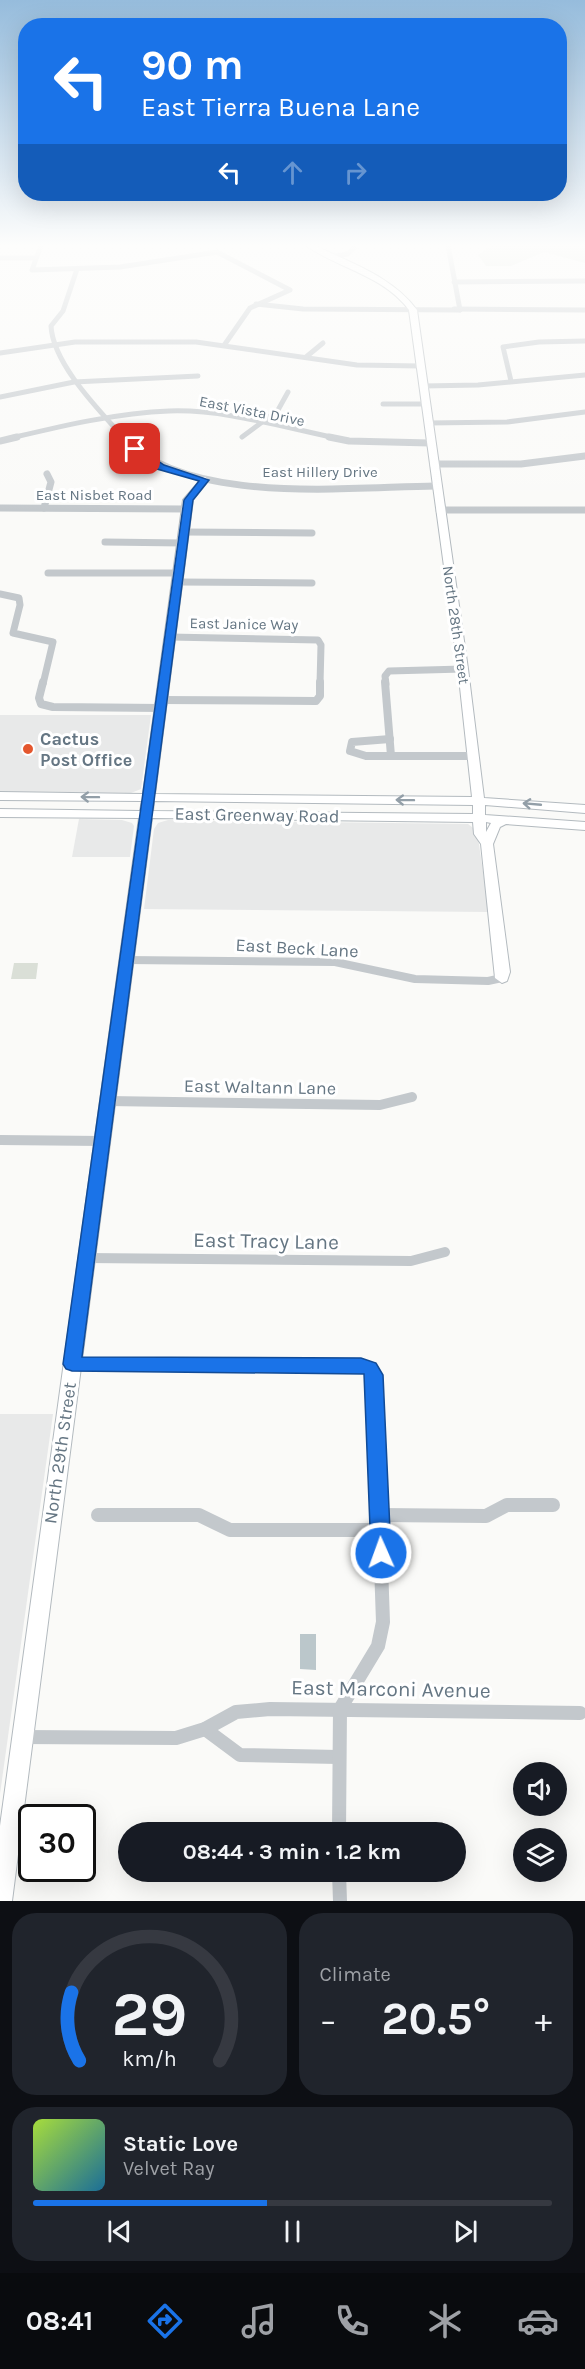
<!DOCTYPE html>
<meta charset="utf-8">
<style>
:root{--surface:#171b24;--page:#20242c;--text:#f1f3f6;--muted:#9ea1a6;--line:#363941;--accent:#1a73e8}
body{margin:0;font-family:Karla,sans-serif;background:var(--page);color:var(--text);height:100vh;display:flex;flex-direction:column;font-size:22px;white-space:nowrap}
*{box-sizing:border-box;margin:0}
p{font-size:20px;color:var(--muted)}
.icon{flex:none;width:33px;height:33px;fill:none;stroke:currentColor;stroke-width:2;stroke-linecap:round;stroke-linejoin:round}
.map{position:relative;height:1901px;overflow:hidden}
.side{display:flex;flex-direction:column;gap:12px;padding:12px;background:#0d0f14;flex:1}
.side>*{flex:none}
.guide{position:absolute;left:18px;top:18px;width:549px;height:183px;border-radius:24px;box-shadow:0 6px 24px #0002;background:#1a73e8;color:#fff;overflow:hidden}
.buttons{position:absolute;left:513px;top:1762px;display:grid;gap:12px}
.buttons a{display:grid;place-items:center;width:54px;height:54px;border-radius:50%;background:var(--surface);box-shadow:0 6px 24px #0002;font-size:30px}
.speed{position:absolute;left:18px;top:1804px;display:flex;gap:12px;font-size:30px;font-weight:700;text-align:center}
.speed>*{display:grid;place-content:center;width:78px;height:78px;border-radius:50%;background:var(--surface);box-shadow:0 6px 24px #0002;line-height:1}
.speed .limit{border:3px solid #111;border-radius:9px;background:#fff;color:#111}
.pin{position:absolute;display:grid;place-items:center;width:51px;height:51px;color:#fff;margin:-26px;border-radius:12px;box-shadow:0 3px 9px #0006}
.me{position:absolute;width:66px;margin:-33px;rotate:358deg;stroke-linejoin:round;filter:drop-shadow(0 0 4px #0008)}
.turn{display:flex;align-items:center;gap:21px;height:126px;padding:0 24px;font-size:27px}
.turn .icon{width:78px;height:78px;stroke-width:2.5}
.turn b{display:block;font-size:42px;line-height:51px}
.lanes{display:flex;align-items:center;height:57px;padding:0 24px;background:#0003;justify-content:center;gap:30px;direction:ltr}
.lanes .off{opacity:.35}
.big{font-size:45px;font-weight:700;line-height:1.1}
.side .widget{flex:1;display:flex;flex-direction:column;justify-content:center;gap:9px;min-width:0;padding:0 21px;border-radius:24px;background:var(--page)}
.side .dial{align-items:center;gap:0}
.dial svg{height:156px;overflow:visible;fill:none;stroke:var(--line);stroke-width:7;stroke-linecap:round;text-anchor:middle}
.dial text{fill:var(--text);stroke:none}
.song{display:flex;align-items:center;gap:18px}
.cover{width:72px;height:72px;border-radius:9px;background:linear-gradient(135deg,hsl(80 70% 55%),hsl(200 70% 35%))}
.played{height:6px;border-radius:3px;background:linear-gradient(90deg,var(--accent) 45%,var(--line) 45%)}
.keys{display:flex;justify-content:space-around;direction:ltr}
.heat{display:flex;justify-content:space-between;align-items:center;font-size:33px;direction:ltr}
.side .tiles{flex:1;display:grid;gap:12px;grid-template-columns:1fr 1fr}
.widget:last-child{grid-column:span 2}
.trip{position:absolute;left:118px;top:1822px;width:348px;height:60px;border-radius:30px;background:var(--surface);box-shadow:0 6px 24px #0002;font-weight:700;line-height:60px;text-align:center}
.menu{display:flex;height:96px;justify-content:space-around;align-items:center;background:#090b0e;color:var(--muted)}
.menu .icon{width:42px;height:42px}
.menu .current{color:var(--accent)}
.menu b{font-size:27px;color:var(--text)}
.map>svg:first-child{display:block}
</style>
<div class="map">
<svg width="585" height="1901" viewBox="0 0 585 1901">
<rect width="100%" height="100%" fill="#fafaf8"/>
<g fill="#e8e9e9">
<path d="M0,715h151l-10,74 -10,4 -131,-1z"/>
<path d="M79,819l43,1 10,3 2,3 -4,31h-58z"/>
<path d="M168,820l300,4 9,7 12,81 -345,-3 10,-80 4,-6z"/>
<path d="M0,1414h53l-53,380z"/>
</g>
<g fill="#dadfd7">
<path d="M492,245h93v18l-41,-11 -33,14h-25l-8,-11z"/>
<path d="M14,963h24l-2,16h-25z"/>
</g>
<path fill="#bbc7cb" d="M300,1634h16v36l-16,-1z"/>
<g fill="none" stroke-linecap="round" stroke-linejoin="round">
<g stroke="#b3babf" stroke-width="2">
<path id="secondary" d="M305,245h9c36,18 78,31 103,65l51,359 16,129 101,7v8l-100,-8v10l100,7v8l-79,-6 -6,3 -7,17 17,128 -3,9 -5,2 -7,-5 -14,-134 -7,-10 -1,-12 -321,-4 -140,1083h-12v-75l139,-1008 -139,-1v-8l140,2 2,-10 -142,-1v-8l143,2 40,-294 19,-22 3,-1 4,3 -16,20 -38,294 317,3 -14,-128 -49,-359c-26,-35 -70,-41 -104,-65zM154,801l319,4v9l-320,-3zM486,822l5,1 -5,9z"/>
</g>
<g stroke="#c3c8cc" stroke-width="5">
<path d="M41,245l-9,25 88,-3 97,-15 73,38 -40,18 -25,36"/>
<path d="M448,245l12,65"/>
<path d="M331,257l16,-3 7,-6"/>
<path d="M0,258h36"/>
<path d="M77,269l-14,42 -12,15c2,38 48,84 73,112"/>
<path d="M454,282l131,-1"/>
<path d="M256,304l47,5 157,1"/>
<path d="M454,309l131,1"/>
<path d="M0,353l75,-11h121l161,23 63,1"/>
<path d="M306,357l17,-14"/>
<path d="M511,381l-8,-34 36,-5 46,-1"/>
<path d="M423,386l55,-1 107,-10"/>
<path d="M0,397l74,-15 124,-6"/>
<path d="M383,404h42"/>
<path d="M428,423l79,-1 78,-10"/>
<path d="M242,437l36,-27 10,-18"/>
<path d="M11,438c51,-12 105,-25 158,-27 55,-2 113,16 167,27"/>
</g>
<g stroke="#c3c8cc" stroke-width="7">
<path d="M123,437c63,69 224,50 312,49"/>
<path d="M329,437l20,4 81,2"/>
<path d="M0,441l17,-4"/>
<path d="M433,464h88l64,-8"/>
<path d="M0,508l187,1"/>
<path d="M44,508l7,-26 -4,-8"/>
<path d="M439,510h146"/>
<path d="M184,532l128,1"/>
<path d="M105,542l78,1"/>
<path d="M48,573h131"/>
<path d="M178,582l134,1"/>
<path d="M0,594l19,4 1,7 -7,28 40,9 -10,42"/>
<path d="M170,637l148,3 3,5 -1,39"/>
<path d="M386,684l-1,-8 4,-5 74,-2"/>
</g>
<g stroke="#c3c8cc" stroke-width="8">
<path d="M43,682l-4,16 2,6 12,3 108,1"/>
<path d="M385,682l6,74"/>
<path d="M162,700l154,1 4,-5v-14"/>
<path d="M390,739l-38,3 -2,9 16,5h108"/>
<path d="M126,960l209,2 80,17 73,2 14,-3"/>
</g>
<g stroke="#c3c8cc" stroke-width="10">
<path d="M108,1101l272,4 32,-8"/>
<path d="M0,1140l102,1"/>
<path d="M86,1258l325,3 34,-9"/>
<path d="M72,1364l289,2c15,5 13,14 14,28"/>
</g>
<g stroke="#c3c8cc" stroke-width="14">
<path d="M98,1515h101l31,15h150"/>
<path d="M380,1515l106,1 21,-11h46"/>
<path d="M205,1729l35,26 98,2"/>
<path d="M23,1737l153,1 29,-9 31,-17 34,-3 310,4"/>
<path d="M339,1833l1,-124 38,-63 5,-24 -8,-229"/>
<path d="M339,1872l1,29"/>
</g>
<use href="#secondary" fill="#fff" fill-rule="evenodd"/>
</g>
<defs><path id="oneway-shaft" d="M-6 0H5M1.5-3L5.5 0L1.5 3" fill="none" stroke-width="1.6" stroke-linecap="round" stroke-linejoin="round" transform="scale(1.5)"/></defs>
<g stroke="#939fa8">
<use href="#oneway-shaft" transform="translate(90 797) rotate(-179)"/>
<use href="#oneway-shaft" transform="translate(405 800) rotate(-179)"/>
<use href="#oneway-shaft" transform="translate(532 804) rotate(-175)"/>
</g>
<linearGradient id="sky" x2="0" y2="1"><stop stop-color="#96bcdc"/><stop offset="0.48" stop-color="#fdfdfc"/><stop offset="1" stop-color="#fdfdfc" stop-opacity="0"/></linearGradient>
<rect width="585" height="511" fill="url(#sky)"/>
<path fill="#1a73e8" stroke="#114b97" stroke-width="1.5" d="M132,447h6l26,18 45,15 -16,20 -111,857 279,1 15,5 7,12 8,178 -3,6 -7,3 -7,-3 -3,-6 -7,-179 -292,-3 -6,-2 -3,-5 121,-864 15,-19 -42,-12 -25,-18z"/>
<circle fill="#e4572e" stroke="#fff" stroke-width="2" cx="28" cy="749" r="6"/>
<g text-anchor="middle" stroke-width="6" stroke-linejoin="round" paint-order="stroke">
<g font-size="15" fill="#657683" stroke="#fff">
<text transform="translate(252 411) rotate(11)" y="5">East Vista Drive</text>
<text x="320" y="477">East Hillery Drive</text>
<text x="94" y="500">East Nisbet Road</text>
<text transform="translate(244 624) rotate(1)" y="5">East Janice Way</text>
<text transform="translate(456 625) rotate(82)" y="5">North 28th Street</text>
</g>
<g font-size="18" font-weight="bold" fill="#657683" stroke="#fff" text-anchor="start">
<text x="40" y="745">Cactus<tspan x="40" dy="21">Post Office</tspan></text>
</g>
<g font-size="18" fill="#657683" stroke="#fff">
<text transform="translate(257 815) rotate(1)" y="6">East Greenway Road</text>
<text transform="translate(297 948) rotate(3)" y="6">East Beck Lane</text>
<text transform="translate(260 1087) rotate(1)" y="6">East Waltann Lane</text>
<text transform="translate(60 1453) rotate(-82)" y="6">North 29th Street</text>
</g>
<g font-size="21" fill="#657683" stroke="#fff">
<text transform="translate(266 1241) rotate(1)" y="7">East Tracy Lane</text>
<text transform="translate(391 1689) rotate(1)" y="7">East Marconi Avenue</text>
</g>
</g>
</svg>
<div class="buttons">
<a><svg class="icon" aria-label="sound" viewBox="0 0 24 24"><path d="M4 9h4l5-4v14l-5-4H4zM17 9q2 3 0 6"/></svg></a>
<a><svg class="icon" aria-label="layers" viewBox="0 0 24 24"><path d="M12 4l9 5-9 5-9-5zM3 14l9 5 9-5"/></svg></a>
</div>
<div class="speed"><div class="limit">30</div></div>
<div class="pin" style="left:135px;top:449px;background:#d93025"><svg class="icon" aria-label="arrive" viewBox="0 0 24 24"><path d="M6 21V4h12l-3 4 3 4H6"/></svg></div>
<svg class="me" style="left:381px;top:1553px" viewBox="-20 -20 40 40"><circle r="17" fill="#1a73e8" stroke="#fff" stroke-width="3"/><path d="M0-11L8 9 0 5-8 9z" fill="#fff"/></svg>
<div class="trip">08:44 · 3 min · 1.2 km</div>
<div class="guide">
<div class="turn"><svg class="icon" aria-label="left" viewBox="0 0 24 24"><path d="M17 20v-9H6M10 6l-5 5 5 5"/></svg><div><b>90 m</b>East Tierra Buena Lane</div></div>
<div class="lanes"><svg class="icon" aria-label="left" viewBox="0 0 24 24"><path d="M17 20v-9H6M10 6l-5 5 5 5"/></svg><svg class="icon off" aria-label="ahead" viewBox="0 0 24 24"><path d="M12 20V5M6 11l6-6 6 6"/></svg><svg class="icon off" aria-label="right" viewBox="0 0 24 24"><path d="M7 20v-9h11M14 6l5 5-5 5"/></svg></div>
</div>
</div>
<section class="side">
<div class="tiles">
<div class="widget dial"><svg viewBox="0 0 100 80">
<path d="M14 69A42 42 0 1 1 86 69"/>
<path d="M14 69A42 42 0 0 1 10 34" stroke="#1a73e8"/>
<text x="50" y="56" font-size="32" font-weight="700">29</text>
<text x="50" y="72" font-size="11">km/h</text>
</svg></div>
<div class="widget"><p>Climate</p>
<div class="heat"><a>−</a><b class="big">20.5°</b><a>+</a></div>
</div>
<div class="widget">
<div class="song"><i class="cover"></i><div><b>Static Love</b><p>Velvet Ray</p></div></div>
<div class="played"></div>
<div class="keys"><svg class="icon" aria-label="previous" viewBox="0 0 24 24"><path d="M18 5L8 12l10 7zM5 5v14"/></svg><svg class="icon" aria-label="pause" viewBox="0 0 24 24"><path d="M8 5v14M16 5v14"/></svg><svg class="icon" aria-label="next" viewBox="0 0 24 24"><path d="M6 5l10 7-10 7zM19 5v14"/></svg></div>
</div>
</div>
</section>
<nav class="menu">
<b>08:41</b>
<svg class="icon current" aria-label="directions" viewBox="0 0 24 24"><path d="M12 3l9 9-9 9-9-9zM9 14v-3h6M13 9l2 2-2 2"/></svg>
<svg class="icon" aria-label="music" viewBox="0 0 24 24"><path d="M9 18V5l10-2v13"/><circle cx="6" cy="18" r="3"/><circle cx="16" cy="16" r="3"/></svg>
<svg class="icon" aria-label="phone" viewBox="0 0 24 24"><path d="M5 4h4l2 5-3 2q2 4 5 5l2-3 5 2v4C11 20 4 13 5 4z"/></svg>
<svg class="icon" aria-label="climate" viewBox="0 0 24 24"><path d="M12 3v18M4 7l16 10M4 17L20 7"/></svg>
<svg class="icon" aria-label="car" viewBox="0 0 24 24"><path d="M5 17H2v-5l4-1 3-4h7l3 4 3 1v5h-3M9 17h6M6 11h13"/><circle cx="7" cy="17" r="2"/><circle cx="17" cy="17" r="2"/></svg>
</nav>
